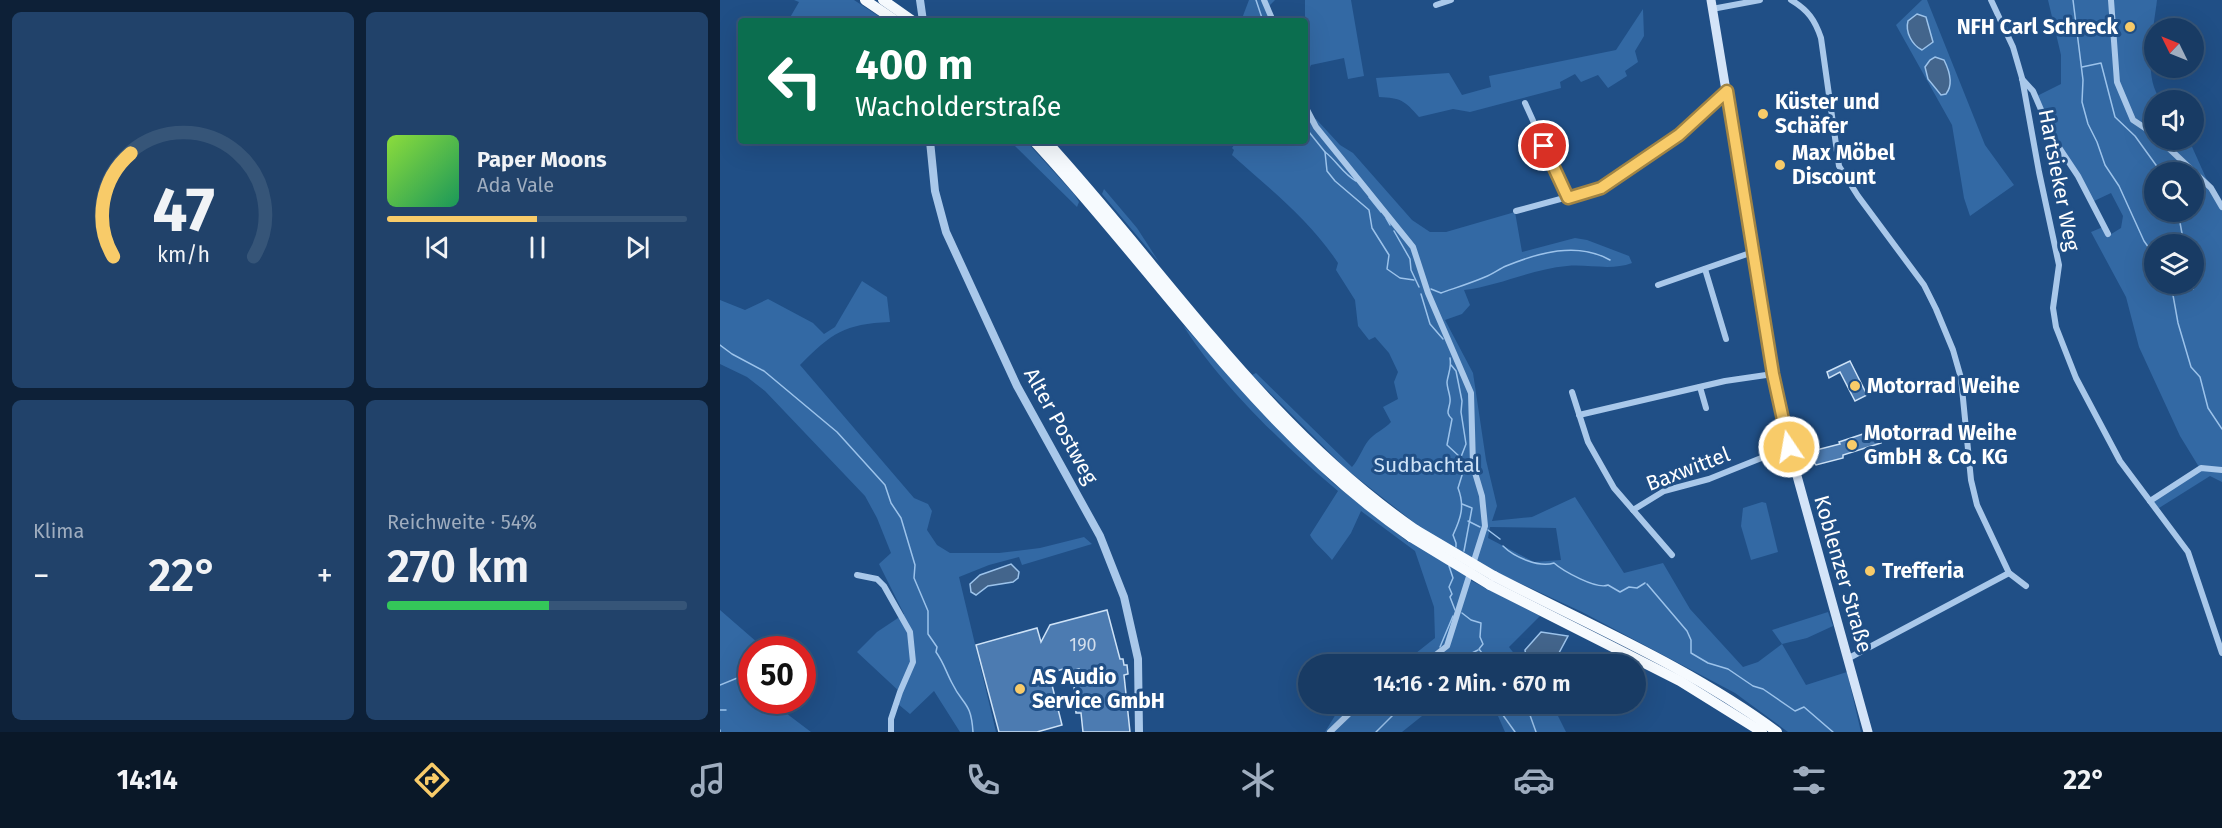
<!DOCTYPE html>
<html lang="de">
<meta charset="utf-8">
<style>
:root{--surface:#183b64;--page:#21426a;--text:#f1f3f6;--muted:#9fadbf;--line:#365578;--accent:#f8cb69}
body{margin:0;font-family:"Fira Sans",sans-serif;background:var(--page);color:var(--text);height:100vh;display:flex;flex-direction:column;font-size:22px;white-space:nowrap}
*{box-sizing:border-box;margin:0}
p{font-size:20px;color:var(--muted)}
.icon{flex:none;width:33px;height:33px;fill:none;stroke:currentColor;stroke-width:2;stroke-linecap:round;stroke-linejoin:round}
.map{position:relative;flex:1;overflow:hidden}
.side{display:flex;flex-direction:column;gap:12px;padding:12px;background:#0d2037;width:720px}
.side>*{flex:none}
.hud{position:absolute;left:18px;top:18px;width:570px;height:126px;border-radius:6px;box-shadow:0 6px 24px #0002,0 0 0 2px var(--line);background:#0b6e4f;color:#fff;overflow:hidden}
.needle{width:39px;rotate:313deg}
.controls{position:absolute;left:1424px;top:18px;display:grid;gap:12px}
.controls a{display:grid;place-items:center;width:60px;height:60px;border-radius:50%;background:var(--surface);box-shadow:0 6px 24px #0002,0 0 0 2px var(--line);font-size:30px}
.speed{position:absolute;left:18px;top:636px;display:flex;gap:12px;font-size:30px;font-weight:700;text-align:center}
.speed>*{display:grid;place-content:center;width:78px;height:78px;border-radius:50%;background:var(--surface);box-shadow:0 6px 24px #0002,0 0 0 2px var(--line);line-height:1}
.speed .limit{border:9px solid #d22;background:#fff;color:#111}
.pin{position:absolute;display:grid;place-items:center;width:51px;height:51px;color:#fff;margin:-26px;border:3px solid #fff;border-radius:50%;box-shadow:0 2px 6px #0007}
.me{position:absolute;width:66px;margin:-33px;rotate:348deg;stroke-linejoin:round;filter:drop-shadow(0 0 4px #0008)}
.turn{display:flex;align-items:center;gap:21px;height:126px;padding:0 18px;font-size:27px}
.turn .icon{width:78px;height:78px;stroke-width:2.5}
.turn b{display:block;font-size:42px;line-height:51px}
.big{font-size:45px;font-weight:600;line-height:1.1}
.side .widget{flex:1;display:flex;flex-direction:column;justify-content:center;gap:9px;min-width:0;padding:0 21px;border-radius:9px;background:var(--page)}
.side .dial{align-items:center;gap:0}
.dial svg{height:156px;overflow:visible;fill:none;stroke:var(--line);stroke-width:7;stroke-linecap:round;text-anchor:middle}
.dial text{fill:var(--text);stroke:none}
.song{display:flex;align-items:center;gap:18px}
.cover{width:72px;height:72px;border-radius:9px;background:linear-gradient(135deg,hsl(90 70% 55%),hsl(150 70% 35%))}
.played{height:6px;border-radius:3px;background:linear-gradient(90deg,var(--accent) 50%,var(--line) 50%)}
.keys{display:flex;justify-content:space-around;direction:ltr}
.heat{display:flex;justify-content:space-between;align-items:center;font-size:33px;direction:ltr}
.charge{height:9px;border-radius:4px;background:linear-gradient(90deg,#34c759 54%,var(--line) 0)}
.side .tiles{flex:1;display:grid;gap:12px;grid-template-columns:repeat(2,1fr)}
.trip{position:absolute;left:578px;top:654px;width:348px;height:60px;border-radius:30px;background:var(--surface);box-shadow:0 6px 24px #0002,0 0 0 2px var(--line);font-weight:600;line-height:60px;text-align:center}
.dock{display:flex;height:96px;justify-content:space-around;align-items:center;background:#0a1828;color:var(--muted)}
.dock .icon{width:42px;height:42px}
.dock .selected{color:var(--accent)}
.dock b{font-size:27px;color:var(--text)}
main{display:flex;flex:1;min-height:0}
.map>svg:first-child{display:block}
</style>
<main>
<section class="side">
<div class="tiles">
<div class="widget dial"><svg viewBox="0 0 100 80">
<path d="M14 69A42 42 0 1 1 86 69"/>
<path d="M14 69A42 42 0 0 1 23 16" stroke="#f8cb69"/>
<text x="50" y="56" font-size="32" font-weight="700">47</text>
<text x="50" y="72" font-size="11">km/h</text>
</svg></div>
<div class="widget">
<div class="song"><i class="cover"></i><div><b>Paper Moons</b><p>Ada Vale</p></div></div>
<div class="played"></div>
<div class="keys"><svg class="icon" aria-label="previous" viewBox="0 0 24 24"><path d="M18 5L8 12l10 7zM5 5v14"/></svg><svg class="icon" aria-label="pause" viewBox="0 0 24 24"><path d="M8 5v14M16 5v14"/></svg><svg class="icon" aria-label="next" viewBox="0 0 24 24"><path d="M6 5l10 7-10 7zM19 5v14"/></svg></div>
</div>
<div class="widget"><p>Klima</p>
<div class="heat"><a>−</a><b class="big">22°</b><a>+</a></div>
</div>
<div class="widget"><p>Reichweite · 54%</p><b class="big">270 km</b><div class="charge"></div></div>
</div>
</section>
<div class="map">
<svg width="1502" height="732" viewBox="0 0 1502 732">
<rect width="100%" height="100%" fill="#204f86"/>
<g fill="#3369a4" fill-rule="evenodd">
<path d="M74,0h60l32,21h-98l11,-19z"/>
<path d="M529,0h26l-5,5 -1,6 4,10h-32z"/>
<path d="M585,0h46l13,76 -16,3 -4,-21 -33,7 -6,12z"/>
<path d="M1202,0h5l58,145 29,40 -44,31 -6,-18 -12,-73 -56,-100z"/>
<path d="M1328,0h109c-3,27 -15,78 4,100h-7v40h35l17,38 16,25v279l-12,-6 -51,32 -6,-7 46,-34 -19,-31 -41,-89 -13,-50 -35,-65 12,-5 5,9 13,-8 2,-12 -12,-23 -17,8 -39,-63 -18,-42 24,-12v-29zM1434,172h39v40h-39zM1434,244h39v40h-39z"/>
<path d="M923,9l1,27 -9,15 3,11 -13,9 2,5 -19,12 -10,-13 -17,7 -6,-8 -15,8 1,6 -91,24 -17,-3 -34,8c-15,-17 -18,-19 -40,-20l-3,-19 73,-5 13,22 29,-8 -2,-11 127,-26z"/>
<path d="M585,98l7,20 4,1 24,26 13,8 59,67 18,12h16l69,-20 7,40 53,-14 12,2 42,16 3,7c-21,8 -43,1 -65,3 -35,3 -68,20 -103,24l6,15 -8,9 -17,6 28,53 13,87 11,46 -5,15 40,-4 43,-20 49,76 39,-10 27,46 53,58 15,-5 24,-18 -10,-14 56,-18 5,14 -26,12 -25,6 24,41 41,-13 14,60h-73l-53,-39 -153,-81 -86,-40 -30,6 74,38 -31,31 13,17h-125l9,-3 29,-23 -1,-31 -19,-56 -54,-40 -10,22 -19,27c-6,-8 -19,-18 -22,-25l28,-44c-51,-42 -121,-110 -155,-166l112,121 38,37 75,59 8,-18 -70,-55 -94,-94 4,-2 96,94c7,-8 10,-18 16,-26 6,-8 17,-12 23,-19l-8,-15 15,-8 -4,-17 4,-10 -9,-19 -14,-16 -6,3 -11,-14 -3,-26 -19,-30 2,-7c-28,-43 -68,-74 -106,-108l2,-5 -2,-2 5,-7h68zM770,527l66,1 5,32 -27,2 -46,-24z"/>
<path d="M290,141h16l48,53 5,8 -2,5z"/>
<path d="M384,189l33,39 22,34 -57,-68z"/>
<path d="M142,281l25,16 3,25c-46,2 -58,11 -90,43l114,133 14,6 4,7 -5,19 10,15 13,8h49l41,-5 44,-11 8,7 -70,21 -3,-8 -30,8 -30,12 37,155h-36l-26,-41 -24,23 -12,-10 3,-11 -44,-41 20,-20 27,-18 -25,-50 12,-11 -14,-35 -12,-22 -100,-105 -18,-14 -27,-13v-64l25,10 23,-11 45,24 11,11 11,-7z"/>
<path d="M1042,502l4,1 12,49 -27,8 -10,-34 2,-18z"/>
<path d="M0,610l45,39 -13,1v50l18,1 41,31h-91z"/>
<path d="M622,704h95l-35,28h-77z"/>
<path d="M767,704h65l14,28h-61l-7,-16z"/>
</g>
<g fill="#43658c" stroke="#9cc3eb" stroke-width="1.5">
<path d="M1197,14l9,3 7,25 -11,8c-10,-5 -17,-18 -14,-29z"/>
<path d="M1215,57l9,3c5,10 10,24 2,34l-5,1 -13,-16 -3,-12 5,-7z"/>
<path d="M291,564l8,8 -1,6 -5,4 -25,4 -12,9 -5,-3 -1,-8 10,-9z"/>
<path d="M821,632l27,4 -15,28h-21l-6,-7 -1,-7z"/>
</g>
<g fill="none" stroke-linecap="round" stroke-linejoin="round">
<g stroke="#9cc3eb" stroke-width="1.5">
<path d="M536,0l7,21"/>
<path d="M1353,0l10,80 -1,22 6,22 9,18 8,23 14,21 25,55 10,14"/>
<path d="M1362,67l19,-4 14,54 20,19 26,36"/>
<path d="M585,127l20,25 2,19 8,10 34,29 3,18 17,27 -2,14 13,9 14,2"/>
<path d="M605,152c12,9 18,22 31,29"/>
<path d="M649,197l12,15"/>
<path d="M1458,212l6,32"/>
<path d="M666,218l4,7"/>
<path d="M674,231l16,28 1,11 8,17"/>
<path d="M1473,276v13"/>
<path d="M1451,284l7,39 13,44 9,10 8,31 14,21"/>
<path d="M711,289l10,4c14,-5 30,-10 44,-16 8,-3 14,-8 21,-11 32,-13 71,-25 104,-6"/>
<path d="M701,294l9,30 13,15"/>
<path d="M0,345l12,9 32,17 73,61 48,53 6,18 10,15 14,47 -1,13 14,33v23l9,13 -1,5c8,11 10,20 16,31 11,23 19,18 21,49"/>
<path d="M730,358c2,9 -2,16 -3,24 0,7 4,14 3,20 -1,8 -5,11 2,17l-5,26 13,12"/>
<path d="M731,365l5,6 6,30 -1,11 5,32 -5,13 2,15 -5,16c7,18 3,30 -5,47l3,8v4"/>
<path d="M742,504l10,4 -8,43"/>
<path d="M748,521l12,6"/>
<path d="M768,530l12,9"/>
<path d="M783,546c11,11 36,22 51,17 9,8 43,27 54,22l12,7 9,-5 8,1 8,-5"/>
<path d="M729,566l4,12 -4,9 3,7 -2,3 5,13"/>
<path d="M927,584l40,47 4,9v13l17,10 20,6 25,17 10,3 32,22 9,-4 29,25"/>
<path d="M742,613l9,7 10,3 -1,14 3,7 -4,5 11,15"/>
<path d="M720,647l13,-31"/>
<path d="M718,664l8,-5 -4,-6"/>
<path d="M745,664l1,-8 12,-6"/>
<path d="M0,685l32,-13"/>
<path d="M775,704l20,28"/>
<path d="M806,704l10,28"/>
<path d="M0,710h6"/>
<path d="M0,730v2"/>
<path d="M656,732l28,-28"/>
</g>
</g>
<g fill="#4c7bb1" stroke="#cde2f7" stroke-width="1.5">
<path d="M1130,361l17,34 -12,6 -15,-29 -11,6 -2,-6z"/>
<path d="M1158,429l3,14 -38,12v3l-27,7 -3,-4 -1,-10 28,-7 -1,-2z"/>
<path d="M387,610l13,49h3l1,6h3l1,9 -4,1 6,57h-47l-2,-19h-5l-2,-28 8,-3 -3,-13 -11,3 -1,-4 -18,5 13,52 -25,7h-38l-23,-87 61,-17 4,14 9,-17z"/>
</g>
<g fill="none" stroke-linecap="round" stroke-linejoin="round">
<g stroke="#a9c8ea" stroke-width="6">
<path d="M544,0l9,21"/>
<path d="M1071,0c17,10 24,20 30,38l18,128 19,30 66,89 12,24 17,41 8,28 10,102 6,25 32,68 17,13"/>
<path d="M1271,0l22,47 9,31 17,94 20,93 -6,43 3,19 20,51 44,83 68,91 34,101"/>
<path d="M1391,0l6,82 16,38 21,14"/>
<path d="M716,5l15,-5"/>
<path d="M992,9l48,-9"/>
<path d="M1302,79l11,12 21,49 24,36 30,58"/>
<path d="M805,103l43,95"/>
<path d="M585,106l11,21 97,120 15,46 43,100 2,73 9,30 3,30 -38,120 -23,18"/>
<path d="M1440,140l51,48 11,19"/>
<path d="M796,211l85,-23 78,-53 48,-44"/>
<path d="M985,269l21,70"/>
<path d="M938,285l95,-33"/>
<path d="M980,387l6,21"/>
<path d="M852,392l16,50 26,46 58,67"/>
<path d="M859,415l146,-34 48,-7"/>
<path d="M1430,501l51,-33 21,2"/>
<path d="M913,510l31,-19 45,-12 80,-32"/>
<path d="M137,575l20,4 7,7 26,46 3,30 -13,30 -9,27v13"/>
<path d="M1129,658l160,-85"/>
<path d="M610,732l29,-28"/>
</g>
<g stroke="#a9c8ea" stroke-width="8">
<path d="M200,0l3,21"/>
<path d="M210,141l5,50 11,41 71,154 83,150 24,61 14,62 1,73"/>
</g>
<path stroke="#d4e4f8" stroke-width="9" d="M991,0l62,374 16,73 79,285"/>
<g stroke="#f6fafe" stroke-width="10">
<path d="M145,0l31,21"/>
<path d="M163,0l30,21"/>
<path d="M314,141c124,133 225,292 377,396"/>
<path d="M326,141c121,132 220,286 370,389"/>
<path d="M774,576c95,49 197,92 283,156"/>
<path d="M770,585l190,96 82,51"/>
</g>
<g stroke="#f6fafe" stroke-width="10">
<path d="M696,530l78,46"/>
<path d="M691,537l79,48"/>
</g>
</g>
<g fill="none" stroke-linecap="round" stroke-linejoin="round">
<g stroke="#a18444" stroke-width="15">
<path id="route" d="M824,146l24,52 33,-10 78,-53 48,-44 46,283 16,73"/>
</g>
<use href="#route" stroke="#f8cb69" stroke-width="10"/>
</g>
<g fill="#f8cb69" stroke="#204f86" stroke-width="2">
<circle cx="1410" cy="27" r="6"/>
<circle cx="1043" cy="114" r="6"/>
<circle cx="1060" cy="165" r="6"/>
<circle cx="1135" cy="386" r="6"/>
<circle cx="1132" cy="445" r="6"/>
<circle cx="1150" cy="571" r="6"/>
<circle cx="300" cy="689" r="6"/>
</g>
<g text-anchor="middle" stroke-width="6" stroke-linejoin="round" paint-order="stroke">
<g font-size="18" fill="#d2deec">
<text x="363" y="651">190</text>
</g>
<g font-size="21" font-weight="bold" fill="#fff" stroke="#204f86" text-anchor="start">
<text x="1398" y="34" text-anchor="end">NFH Carl Schreck</text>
<text x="1055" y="109">Küster und<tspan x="1055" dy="24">Schäfer</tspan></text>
<text x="1072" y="160">Max Möbel<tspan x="1072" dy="24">Discount</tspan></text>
<text x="1147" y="393">Motorrad Weihe</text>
<text x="1144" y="440">Motorrad Weihe<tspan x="1144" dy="24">GmbH &amp; Co. KG</tspan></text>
<text x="1162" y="578">Trefferia</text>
<text x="312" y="684">AS Audio<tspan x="312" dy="24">Service GmbH</tspan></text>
</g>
<g font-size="21" fill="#fff" stroke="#204f86">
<text transform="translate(1339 180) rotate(79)" y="7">Hartsieker Weg</text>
<text transform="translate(341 426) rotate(61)" y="7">Alter Postweg</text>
<text transform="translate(968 469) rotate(-21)" y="7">Baxwittel</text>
<text transform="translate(1123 574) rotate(74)" y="7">Koblenzer Straße</text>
</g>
<g font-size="21" fill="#cde2f7" stroke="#204f86">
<text x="707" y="472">Sudbachtal</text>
</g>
</g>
</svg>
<div class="controls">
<a><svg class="needle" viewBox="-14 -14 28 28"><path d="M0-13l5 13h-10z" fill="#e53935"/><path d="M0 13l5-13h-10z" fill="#9fadbf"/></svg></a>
<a><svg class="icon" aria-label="sound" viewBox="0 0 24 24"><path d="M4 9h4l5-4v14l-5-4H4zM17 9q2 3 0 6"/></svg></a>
<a><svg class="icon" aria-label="search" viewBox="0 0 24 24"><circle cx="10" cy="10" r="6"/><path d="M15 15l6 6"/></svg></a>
<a><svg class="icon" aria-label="layers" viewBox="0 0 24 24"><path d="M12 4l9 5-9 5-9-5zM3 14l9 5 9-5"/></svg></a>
</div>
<div class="speed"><div class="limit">50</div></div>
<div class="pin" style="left:824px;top:146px;background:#d93025"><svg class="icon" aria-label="arrive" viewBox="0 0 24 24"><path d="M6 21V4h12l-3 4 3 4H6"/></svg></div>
<svg class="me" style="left:1069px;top:447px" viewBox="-20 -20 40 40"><circle r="17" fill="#f8cb69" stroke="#fff" stroke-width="3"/><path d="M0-11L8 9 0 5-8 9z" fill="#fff"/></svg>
<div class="trip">14:16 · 2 Min. · 670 m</div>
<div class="hud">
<div class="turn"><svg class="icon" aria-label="left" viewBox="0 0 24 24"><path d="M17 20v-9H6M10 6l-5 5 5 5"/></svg><div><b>400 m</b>Wacholderstraße</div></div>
</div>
</div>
</main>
<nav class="dock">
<b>14:14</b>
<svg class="icon selected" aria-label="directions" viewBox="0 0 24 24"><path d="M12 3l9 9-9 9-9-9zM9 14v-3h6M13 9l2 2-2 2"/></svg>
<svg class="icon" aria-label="music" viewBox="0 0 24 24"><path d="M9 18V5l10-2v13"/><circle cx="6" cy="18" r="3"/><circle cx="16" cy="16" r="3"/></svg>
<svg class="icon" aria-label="phone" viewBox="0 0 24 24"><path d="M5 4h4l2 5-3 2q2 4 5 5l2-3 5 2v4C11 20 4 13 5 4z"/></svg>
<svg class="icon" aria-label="climate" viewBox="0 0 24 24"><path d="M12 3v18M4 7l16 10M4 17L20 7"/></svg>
<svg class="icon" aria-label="car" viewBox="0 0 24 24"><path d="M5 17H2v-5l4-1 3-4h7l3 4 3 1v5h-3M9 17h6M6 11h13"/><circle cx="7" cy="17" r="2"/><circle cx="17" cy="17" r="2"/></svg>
<svg class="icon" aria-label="filters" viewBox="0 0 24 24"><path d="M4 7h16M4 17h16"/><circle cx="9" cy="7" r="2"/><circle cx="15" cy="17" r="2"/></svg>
<b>22°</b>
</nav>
